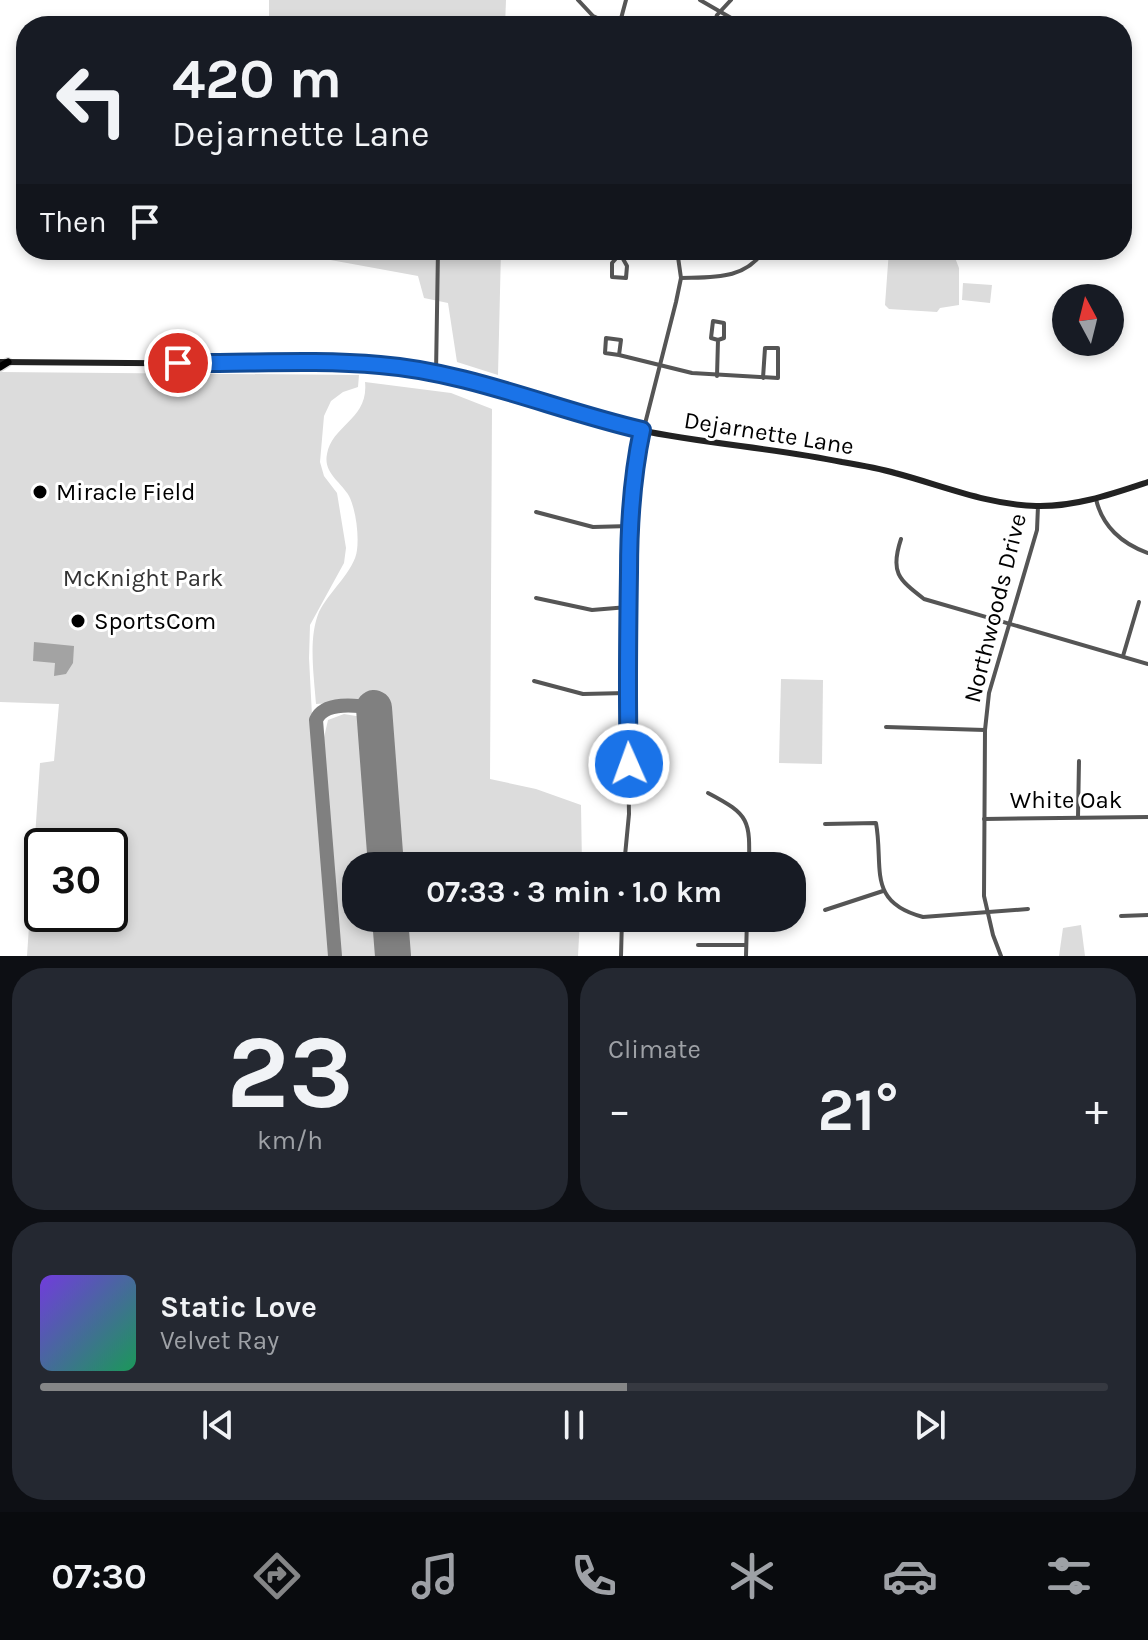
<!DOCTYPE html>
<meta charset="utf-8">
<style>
:root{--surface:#171b24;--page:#242831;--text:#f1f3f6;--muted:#9ea1a6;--line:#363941;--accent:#858687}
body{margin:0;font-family:Karla,sans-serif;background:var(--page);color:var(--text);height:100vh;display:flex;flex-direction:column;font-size:30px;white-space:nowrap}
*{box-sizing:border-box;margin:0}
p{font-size:26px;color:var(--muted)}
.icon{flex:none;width:44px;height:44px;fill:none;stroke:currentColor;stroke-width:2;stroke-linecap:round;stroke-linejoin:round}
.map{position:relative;height:956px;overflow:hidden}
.drawer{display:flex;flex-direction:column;gap:12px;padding:12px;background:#0d0f14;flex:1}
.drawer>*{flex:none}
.guide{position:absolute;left:16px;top:16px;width:1116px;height:244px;border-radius:32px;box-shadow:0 4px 12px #0003;background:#171b24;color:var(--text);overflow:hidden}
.needle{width:52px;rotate:353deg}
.controls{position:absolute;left:1052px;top:284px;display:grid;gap:16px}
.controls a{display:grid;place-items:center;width:72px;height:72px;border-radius:50%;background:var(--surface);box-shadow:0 4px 12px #0003;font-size:40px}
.speed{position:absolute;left:24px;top:828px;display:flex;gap:16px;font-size:40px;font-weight:700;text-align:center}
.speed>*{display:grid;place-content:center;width:104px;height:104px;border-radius:50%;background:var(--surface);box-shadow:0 4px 12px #0003;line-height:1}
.speed .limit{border:4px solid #111;border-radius:12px;background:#fff;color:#111}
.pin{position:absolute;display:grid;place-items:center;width:68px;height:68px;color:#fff;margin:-34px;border:4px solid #fff;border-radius:50%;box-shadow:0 2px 8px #0007}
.me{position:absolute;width:88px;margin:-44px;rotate:358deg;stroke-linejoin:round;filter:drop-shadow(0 0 6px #0008)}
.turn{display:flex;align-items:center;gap:28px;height:168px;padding:0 24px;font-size:36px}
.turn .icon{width:104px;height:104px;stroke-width:2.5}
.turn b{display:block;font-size:56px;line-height:68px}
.then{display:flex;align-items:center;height:76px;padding:0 24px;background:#0003;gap:16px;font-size:30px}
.big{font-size:60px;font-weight:700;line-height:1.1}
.drawer .tile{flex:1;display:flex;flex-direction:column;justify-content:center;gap:12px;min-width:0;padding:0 28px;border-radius:32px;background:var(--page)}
.drawer .dial{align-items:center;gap:0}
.dial b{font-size:104px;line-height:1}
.song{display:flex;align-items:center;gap:24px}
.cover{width:96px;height:96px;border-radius:12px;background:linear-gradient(135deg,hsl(260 70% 55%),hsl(150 70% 35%))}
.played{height:8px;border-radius:4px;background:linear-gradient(90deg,var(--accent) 55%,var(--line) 55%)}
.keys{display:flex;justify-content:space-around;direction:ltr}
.heat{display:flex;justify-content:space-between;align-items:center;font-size:44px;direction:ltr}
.drawer .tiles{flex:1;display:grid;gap:12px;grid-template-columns:1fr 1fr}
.tile:last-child{grid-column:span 2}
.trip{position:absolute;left:342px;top:852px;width:464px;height:80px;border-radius:32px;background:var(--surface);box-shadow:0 4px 12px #0003;font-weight:700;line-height:80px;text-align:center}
.menu{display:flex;height:128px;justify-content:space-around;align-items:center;background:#090b0e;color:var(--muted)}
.menu .icon{width:56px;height:56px}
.menu .selected{color:var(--accent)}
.menu b{font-size:36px;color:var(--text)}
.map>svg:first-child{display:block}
</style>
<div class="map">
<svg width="1148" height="956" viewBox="0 0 1148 956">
<rect width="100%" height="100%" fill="#fff"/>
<g fill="#dcdcdc" fill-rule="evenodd">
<path d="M269,0h237l-1,26h-236z"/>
<path d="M276,250h225l-3,125 -41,-13 -9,-59 -24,-5 -6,-22z"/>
<path d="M889,250h63l7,18v37l-19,3 -3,4 -48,-3 -4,-4z"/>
<path d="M963,283l29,2 -2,18 -28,-3z"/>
<path d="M0,372l359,3 -1,12 -15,5 -12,9 -7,15 -4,46 4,14 13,17 9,55 -2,15 -34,62 -1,33 5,96 16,202h-303l13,-193 14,-2 5,-57 -59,-2zM42,846h68v68h-68z"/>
<path d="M365,382l86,11 41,16 -2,370 46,10 45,16 1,61h-184l-13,-167 -69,5c-2,-28 -8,-66 3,-92 9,-19 36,-42 38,-62 2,-15 -1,-40 -8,-54 -8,-14 -26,-23 -22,-42 5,-29 42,-35 38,-72z"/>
<path d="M781,679l42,1 -1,84 -43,-1z"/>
<path d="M344,714l18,3 12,149h-18v52h22l3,38h-42l-17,-210 6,-26z"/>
<path d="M402,918h178l-2,38h-173z"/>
<path d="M1081,925l4,31h-26l4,-28z"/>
</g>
<path fill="#a3a3a3" d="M34,642l40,4 -1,17 -7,11 -12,2 1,-13 -22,-2z"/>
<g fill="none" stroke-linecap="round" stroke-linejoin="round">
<path stroke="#808080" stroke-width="14" d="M335,956l-19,-236c8,-19 40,-15 58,-12"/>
<g stroke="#808080" stroke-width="36">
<path d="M374,708l12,158"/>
<path d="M390,918l3,38"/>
</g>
<g stroke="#dbdbdb" stroke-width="10">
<path id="primary" d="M0,367l8,-5"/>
</g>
<g stroke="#555" stroke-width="4">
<path d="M578,0l15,16 22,10"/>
<path d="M700,0l45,26"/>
<path d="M619,26l7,-26"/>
<path d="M713,26l4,-11 14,-15"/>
<path d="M618,250l9,16 -1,12 -14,-1v-14l7,-8"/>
<path d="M681,278c31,-1 65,2 83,-28"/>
<path d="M619,355l-14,-2 1,-15 15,2 -2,15 73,18 86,5v-30h-13l-2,30"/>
<path d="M436,373l2,-123"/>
<path d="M717,376l1,-36 6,-2v-15l-11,-2 -2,17 7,2"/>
<path d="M1096,499c6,27 26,45 52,54"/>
<path d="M536,512l57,15 37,-1"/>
<path d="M901,539c-11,33 -3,40 23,60l224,65"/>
<path d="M536,598l56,12 36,-3"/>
<path d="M1123,656l16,-54"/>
<path d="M534,681l49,13 43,-1"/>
<path d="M886,727l99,3"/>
<path d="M708,793c42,22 42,27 41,73"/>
<path d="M1078,817l1,-56"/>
<path d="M984,819l164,-2"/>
<path d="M825,824l51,-1c8,44 -10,79 47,94l105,-8"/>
<path d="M624,866l5,-52 -2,-121 1,-148 5,-74 43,-169 5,-24 -4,-28"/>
<path d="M825,910l58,-19"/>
<path d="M1121,916l27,-1"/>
<path d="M698,945h48"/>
<path d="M621,956l1,-38"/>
<path d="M746,956l1,-38"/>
<path d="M1001,956l-8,-21 -9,-39 1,-166 4,-37 48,-163 1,-24"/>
</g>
<path stroke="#222" stroke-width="6" d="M0,362l381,3c34,5 67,10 100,20 53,15 104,33 158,45 67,14 136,18 203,32 18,3 36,6 53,11 46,12 93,32 141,33 39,1 76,-12 112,-24"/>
<use href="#primary" stroke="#000" stroke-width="7"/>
</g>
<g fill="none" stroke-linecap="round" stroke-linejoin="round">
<g stroke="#114b97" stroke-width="20">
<path id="route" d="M178,363c67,1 135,-4 202,2 89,7 175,45 262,65 -10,47 -13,94 -13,142 -1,64 -2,128 0,192"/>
</g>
<use href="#route" stroke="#1a73e8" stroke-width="14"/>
</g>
<g fill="#000" stroke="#fff" stroke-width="3">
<circle cx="40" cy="492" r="8"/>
<circle cx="78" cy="621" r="8"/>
</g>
<g text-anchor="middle" stroke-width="6" stroke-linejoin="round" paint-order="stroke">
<g font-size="24" fill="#000" stroke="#fff">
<text transform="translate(769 433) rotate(9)" y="8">Dejarnette Lane</text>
<text transform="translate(995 608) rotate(-76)" y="8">Northwoods Drive</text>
<text x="1066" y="808">White Oak</text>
</g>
<g font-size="24" fill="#000" stroke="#fff" text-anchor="start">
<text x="56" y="500">Miracle Field</text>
<text x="94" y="629">SportsCom</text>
</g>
<g font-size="24" fill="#333" stroke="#fff">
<text x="143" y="586">McKnight Park</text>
</g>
</g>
</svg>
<div class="controls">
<a><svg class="needle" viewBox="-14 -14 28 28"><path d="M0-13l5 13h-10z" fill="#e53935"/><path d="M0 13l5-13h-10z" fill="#9ea1a6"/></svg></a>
</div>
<div class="speed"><div class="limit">30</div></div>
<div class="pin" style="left:178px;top:363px;background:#d93025"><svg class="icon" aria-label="arrive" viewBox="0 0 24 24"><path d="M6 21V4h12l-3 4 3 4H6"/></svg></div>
<svg class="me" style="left:629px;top:764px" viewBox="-20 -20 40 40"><circle r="17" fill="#1a73e8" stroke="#fff" stroke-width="3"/><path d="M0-11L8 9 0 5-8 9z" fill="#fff"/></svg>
<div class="trip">07:33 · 3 min · 1.0 km</div>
<div class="guide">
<div class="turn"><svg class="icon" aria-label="left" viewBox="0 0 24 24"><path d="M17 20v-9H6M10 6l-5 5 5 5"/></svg><div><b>420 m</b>Dejarnette Lane</div></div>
<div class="then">Then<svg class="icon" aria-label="arrive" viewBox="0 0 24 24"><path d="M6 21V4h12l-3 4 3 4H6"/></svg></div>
</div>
</div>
<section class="drawer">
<div class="tiles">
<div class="tile dial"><b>23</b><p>km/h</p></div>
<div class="tile"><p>Climate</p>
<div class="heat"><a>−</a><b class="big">21°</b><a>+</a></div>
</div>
<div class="tile">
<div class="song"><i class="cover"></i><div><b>Static Love</b><p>Velvet Ray</p></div></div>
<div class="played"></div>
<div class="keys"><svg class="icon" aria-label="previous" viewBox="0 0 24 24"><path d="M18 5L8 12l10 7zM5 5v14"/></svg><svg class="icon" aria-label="pause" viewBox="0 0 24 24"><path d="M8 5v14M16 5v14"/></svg><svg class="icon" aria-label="next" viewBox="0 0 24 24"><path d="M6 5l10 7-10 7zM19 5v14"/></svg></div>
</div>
</div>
</section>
<nav class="menu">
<b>07:30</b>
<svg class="icon selected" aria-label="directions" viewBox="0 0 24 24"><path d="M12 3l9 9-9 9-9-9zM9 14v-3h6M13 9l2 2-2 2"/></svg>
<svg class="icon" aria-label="music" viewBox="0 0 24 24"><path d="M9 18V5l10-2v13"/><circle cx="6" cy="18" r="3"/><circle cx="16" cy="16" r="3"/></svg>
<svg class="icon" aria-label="phone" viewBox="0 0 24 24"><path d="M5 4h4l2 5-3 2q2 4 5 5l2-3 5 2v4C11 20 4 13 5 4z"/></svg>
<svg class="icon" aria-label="climate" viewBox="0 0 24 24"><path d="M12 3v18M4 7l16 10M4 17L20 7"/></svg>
<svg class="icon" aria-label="car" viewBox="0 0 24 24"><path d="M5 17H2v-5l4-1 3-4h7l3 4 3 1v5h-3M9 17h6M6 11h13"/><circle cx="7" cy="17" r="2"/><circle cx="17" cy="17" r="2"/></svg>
<svg class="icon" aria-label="filters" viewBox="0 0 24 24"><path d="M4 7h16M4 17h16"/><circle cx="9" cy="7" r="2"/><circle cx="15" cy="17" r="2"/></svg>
</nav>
